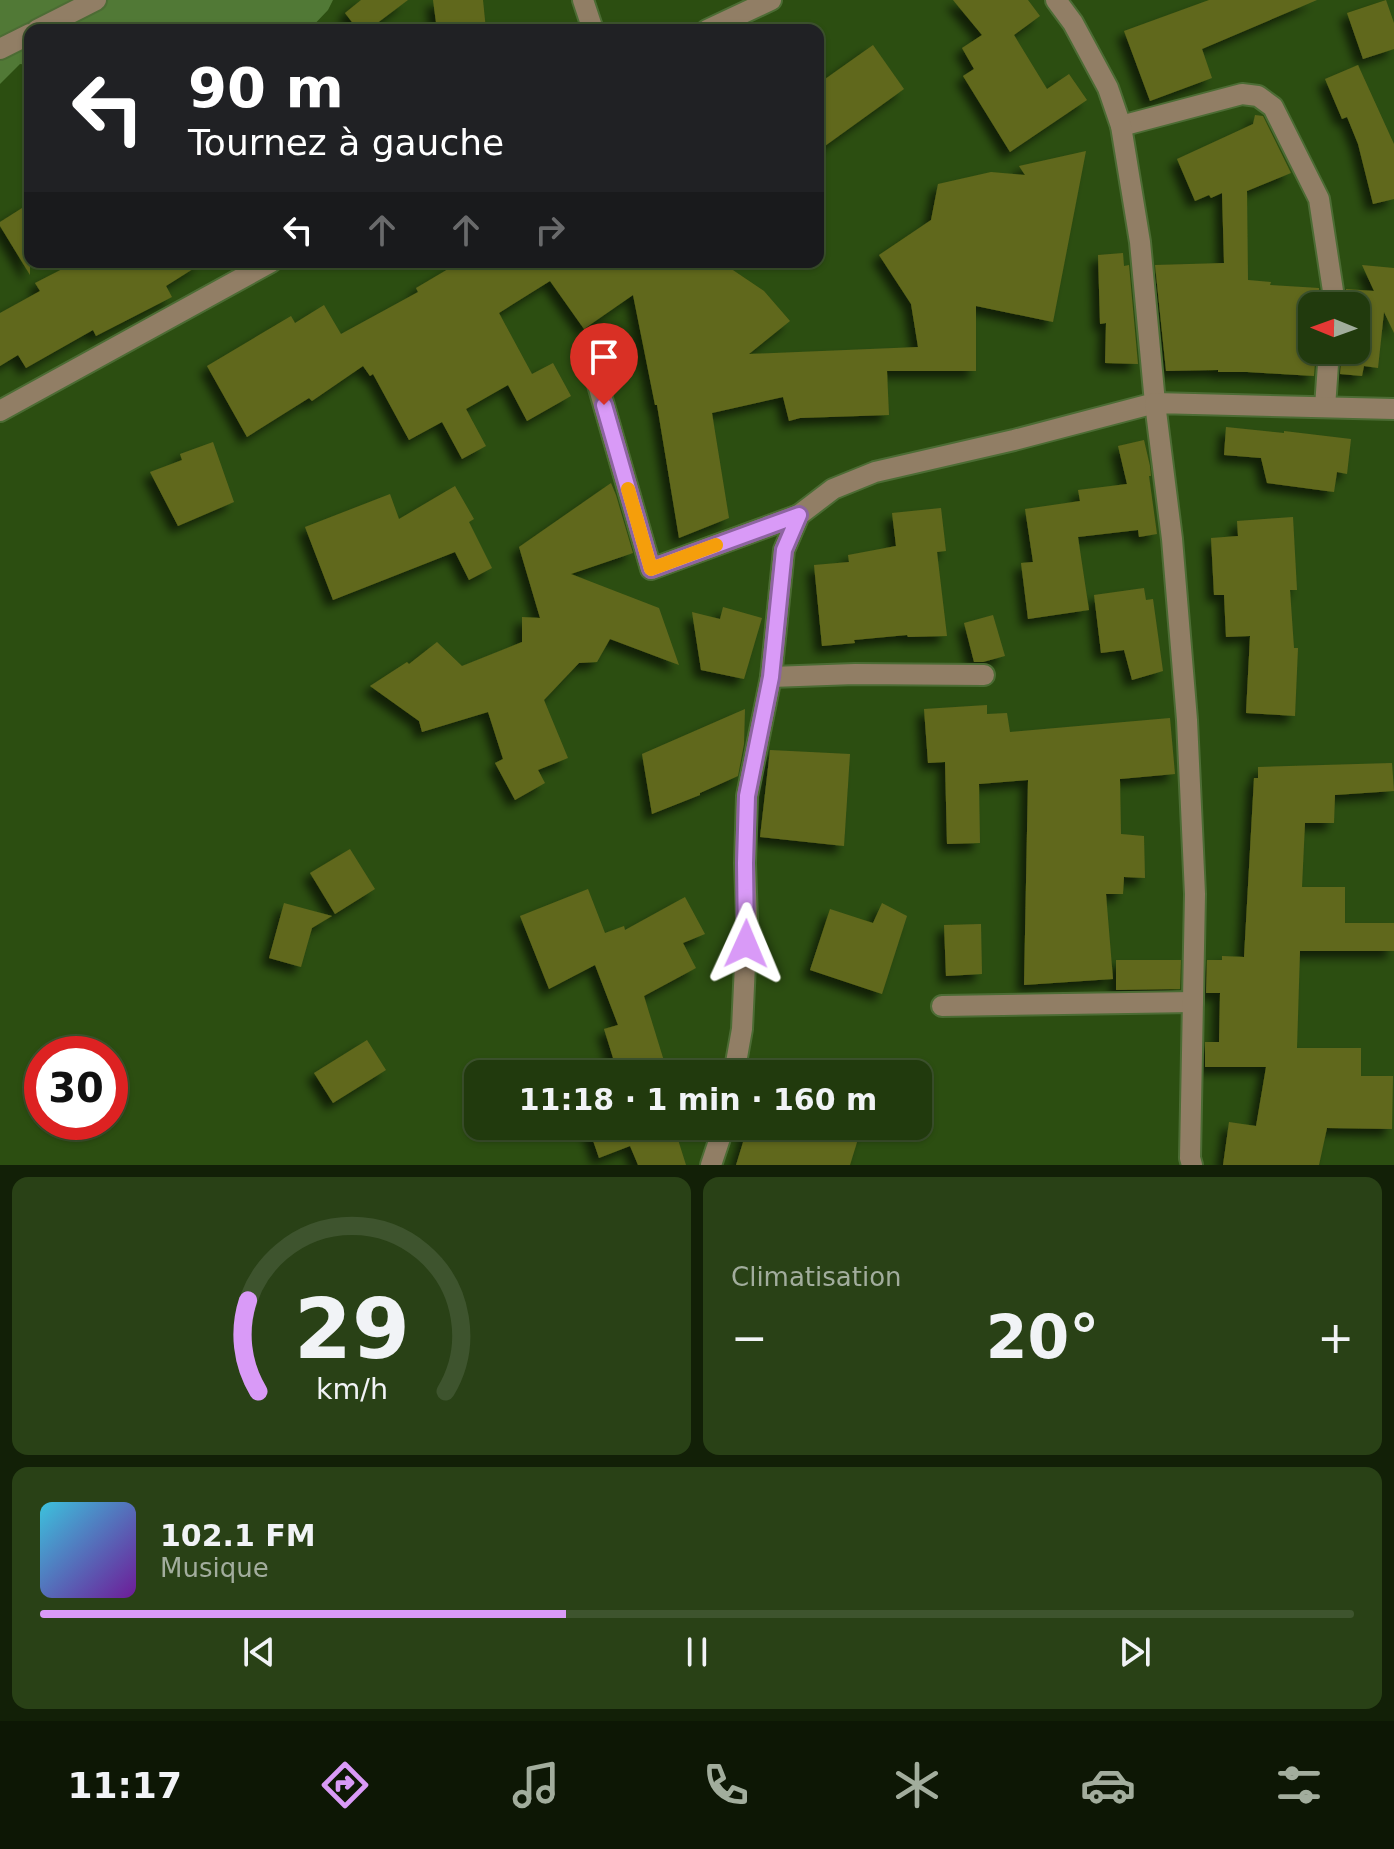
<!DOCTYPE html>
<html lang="fr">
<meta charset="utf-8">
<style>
:root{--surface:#213a0d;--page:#294116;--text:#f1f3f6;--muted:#a2ad9d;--line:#3e542e;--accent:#d99af7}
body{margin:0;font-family:"DejaVu Sans",sans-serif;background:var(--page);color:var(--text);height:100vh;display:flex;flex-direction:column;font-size:30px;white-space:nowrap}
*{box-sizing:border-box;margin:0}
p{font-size:26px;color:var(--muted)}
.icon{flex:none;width:44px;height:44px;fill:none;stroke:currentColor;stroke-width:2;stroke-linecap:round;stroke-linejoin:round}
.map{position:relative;height:1165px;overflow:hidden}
.details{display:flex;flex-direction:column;gap:12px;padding:12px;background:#122007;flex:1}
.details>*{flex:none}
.hud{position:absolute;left:24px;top:24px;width:800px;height:244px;border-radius:16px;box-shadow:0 2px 6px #0004,0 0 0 2px var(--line);background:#202124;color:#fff;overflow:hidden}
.needle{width:52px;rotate:271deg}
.tools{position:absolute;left:1298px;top:292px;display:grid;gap:16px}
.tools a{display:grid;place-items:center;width:72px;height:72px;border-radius:16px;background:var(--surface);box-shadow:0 2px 6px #0004,0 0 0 2px var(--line);font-size:40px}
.speed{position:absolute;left:24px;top:1036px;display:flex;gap:16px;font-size:40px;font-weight:700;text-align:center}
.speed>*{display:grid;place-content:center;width:104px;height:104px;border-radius:50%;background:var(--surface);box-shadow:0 2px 6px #0004,0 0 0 2px var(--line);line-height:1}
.speed .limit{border:12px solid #d22;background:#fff;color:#111}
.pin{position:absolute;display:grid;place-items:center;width:68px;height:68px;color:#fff;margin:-82px -34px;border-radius:50% 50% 50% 0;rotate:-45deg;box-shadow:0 0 8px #0007}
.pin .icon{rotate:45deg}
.me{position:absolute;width:88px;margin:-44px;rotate:1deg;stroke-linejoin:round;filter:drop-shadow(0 0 6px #0008)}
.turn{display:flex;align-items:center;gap:28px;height:168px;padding:0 32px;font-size:36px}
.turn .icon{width:104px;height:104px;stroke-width:2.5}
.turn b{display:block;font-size:56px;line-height:68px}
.lanes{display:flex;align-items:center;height:76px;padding:0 32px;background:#0003;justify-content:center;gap:40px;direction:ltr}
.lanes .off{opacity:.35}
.big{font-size:60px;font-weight:800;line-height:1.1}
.details .widget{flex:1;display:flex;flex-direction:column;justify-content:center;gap:12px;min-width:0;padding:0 28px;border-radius:16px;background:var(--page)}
.details .dial{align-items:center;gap:0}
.dial svg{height:208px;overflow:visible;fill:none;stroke:var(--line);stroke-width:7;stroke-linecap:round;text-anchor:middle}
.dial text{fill:var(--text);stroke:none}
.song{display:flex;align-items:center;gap:24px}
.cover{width:96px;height:96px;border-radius:12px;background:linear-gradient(135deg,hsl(190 70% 55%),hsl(280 70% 35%))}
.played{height:8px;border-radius:4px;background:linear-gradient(90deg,var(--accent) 40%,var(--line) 40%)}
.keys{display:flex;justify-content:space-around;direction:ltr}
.heat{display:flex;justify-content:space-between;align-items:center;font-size:44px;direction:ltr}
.details .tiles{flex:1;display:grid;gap:12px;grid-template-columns:1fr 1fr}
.widget:last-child{grid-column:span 2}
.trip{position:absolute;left:464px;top:1060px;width:468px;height:80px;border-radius:16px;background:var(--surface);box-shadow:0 2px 6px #0004,0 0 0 2px var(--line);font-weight:800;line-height:80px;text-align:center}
.dock{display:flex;height:128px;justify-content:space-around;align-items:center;background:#0d1705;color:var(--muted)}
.dock .icon{width:56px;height:56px}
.dock .current{color:var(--accent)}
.dock b{font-size:36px;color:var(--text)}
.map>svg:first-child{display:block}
</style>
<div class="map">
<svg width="1394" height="1165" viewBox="0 0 1394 1165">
<defs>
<filter id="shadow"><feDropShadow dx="-7" dy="7" stdDeviation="4" flood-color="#0009"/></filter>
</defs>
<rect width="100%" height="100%" fill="#2c4e11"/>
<path fill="#517936" d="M0,0h333l-5,10 -19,20h-279v35l-10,-1 -20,20z"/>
<g fill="#61671d" filter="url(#shadow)">
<path d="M361,0h47l-40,30h-10l-13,-17z"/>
<path d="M433,0h50l3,30h-49z"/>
<path d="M953,0h75l12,16 -26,19 33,54 22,-15 18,26 -77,52 -47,-76 11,-7 -12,-21 20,-13z"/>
<path d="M1209,0h108l-115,49 10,29 -62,23 -26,-70z"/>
<path d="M1386,0l8,23v26l-31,10 -16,-46z"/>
<path d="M873,45l31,44 -86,62v-67z"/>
<path d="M1358,65l36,79v55l-21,5 -15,-60 -11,-27 -5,2 -17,-40z"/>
<path d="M1255,115l8,1 28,57 -44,18 1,89 23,2 -1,3 49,3v18h-7v44h4l-2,26 -67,-4h-29v-2l-52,1 -11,-106 69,-2 -2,-70 -11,5 -2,-3 -14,6 -18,-42 76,-35z"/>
<path d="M1086,151l-33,171 -77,-16v65h-89l2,44 -89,3 -11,3 -6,-24 -71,16 17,105 -50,20 -22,-133h-2l-22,-110 -49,34 -34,-48 -51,32 33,61 21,-11 18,33 -44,25 -19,-36 -42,24 20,37 -24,13 -20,-37 -33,18 -36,-66 -3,2 -7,-10 -51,35 -3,-3 -62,39 -40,-71 84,-50 4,7 29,-18 17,29 77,-42 -2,-4 44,-26h261l43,29 26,30 -41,33 169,-7 -7,-43 -32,-49 52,-35 7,-36 53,-12 34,3 -6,-9z"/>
<path d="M30,203v72l-30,-49v-4z"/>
<path d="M1123,253l1,13 5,-1 9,99 -33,-1 1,-40 -6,1 -2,-69z"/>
<path d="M76,262h128l-38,24 6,11 -76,39 -3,-6 -67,38 -8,-13 -18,11v-53l40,-22 -5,-8z"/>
<path d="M1362,265l32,3v65l-10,-21 -6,56 -14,-2 -2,10 -22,-2 2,-24h14v-44h-11l1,-17 28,2z"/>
<path d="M1226,427l58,6v-2l67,8 -4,35 -10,-2 -3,20 -67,-9 -6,-25 -37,-3z"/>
<path d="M1144,440l6,26 1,10h-2l8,58 -18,3 -1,-7 -60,7 11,73 -61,9 -7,-56 12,-1 -8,-53 55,-8 -2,-11 49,-6 -9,-38z"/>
<path d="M213,442l21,60 -56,24 -28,-54 32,-12 -2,-6z"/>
<path d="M611,483l5,12 17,58 -62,21 88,34 20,57 -69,-26 -13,23 -18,1 -35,37 24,58 -30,12 7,13 -30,17 -20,-37 8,-4 -15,-47 -66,20 -3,-11 -49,-35 37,-24 2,2 28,-22 25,24 60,-24v-25l18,1 -21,-71z"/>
<path d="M455,486l19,33 -5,3 23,46 -23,12 -14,-28 -122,48 -28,-73 85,-33 9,25z"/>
<path d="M941,508l5,43 -9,1 10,84 -39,1 -1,-2 -53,5 1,3 -33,3 -8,-81 35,-3 -1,-7 48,-9 -4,-33z"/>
<path d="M1293,517l4,73h-7l4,58h4l-3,68 -49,-3 4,-77 -24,1 -2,-42h-10l-3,-57 27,-2 -1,-15z"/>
<path d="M1144,588l2,12 7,-1 10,72 -31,9 -8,-30 -23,3 -7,-58z"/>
<path d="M723,607l39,11 -18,61 -43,-9 -9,-58 28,7z"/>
<path d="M993,615l12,41 -22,6h-9l-10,-39z"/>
<path d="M987,705v9l20,-1 3,19 160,-14 5,56 -55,5 1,55 23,2 1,42 -21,-1 -1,17h-17l7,85 -89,6 4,-205 -49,4 1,59 -33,1 -2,-82 -17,1 -4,-54z"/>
<path d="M745,709l-1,35 -6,32 -38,17v2l-48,19 -10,-60z"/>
<path d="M770,750l80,4 -6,92 -84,-9z"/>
<path d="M1392,763l2,28 -59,4 -1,28h-29l-3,64h43v36h49v28h-94l-3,97h64v28h32l-1,53 -65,-1 -8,37h-96l6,-43 27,4 10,-59h-61v-25h14l1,-49h-14l1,-33h15v-4l22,1 10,-179h4v-11z"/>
<path d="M350,849l25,40 -40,25 -25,-41z"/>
<path d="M588,889l17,44 19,-7 1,4 60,-33 20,37 -22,9 13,25 -52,28 24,78h-50l-14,-45 14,-4 -23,-60 -46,24 -29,-73z"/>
<path d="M284,903l48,13 -20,12 -11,39 -32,-9z"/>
<path d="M882,903l25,13 -25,78 -72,-24 20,-61 43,14z"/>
<path d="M981,924l1,50 -36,2 -2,-51z"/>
<path d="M1116,960h65l-1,29 -64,1z"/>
<path d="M367,1040l19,30 -53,33 -19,-30z"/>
<path d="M588,1126h89l1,3 -3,1 11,35h-48l-8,-19 -31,12z"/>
<path d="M748,1126h114l-12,39h-114z"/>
</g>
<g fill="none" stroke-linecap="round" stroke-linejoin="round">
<g stroke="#4c6c34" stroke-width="24">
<g id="minor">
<path d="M583,0l10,30"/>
<path d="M37,30l59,-30"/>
<path d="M707,30l64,-30"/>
<path d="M0,49l30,-15"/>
<path d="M1121,126l121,-32 16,2 15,11 46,92 14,92 -1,15"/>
<path d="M588,350l63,219 148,-54"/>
<path d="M1325,407l4,-57"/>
<path d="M0,411l271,-149"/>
<path d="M771,677l84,-3 129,1"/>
<path d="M942,1006l251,-4"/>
<path d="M734,1074l8,-45 5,-108 -2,-58 2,-67 24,-119 13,-127 15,-35 34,-26 42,-17 139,-32 141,-37 -15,-161 -19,-116 -13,-38 -35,-65 -17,-23"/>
<path d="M711,1165l13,-39"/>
<path d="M1192,1165l-2,-7 5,-264 -8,-174 -15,-181 -17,-136 239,6"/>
</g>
</g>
<use href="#minor" stroke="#917e65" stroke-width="20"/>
</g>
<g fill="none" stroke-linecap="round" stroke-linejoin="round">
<g stroke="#8d64a1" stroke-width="20">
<path id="route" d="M604,405l47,164 148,-54 -15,35 -13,127 -24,119 -2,67 1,81"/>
</g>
<use href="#route" stroke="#d99af7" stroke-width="14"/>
<path stroke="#f59e0b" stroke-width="14" d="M628,489l23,80 65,-24"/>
</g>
</svg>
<div class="tools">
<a><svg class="needle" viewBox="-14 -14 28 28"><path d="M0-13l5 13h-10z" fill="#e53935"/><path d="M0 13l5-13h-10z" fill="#a2ad9d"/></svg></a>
</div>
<div class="speed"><div class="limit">30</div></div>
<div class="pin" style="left:604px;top:405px;background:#d93025"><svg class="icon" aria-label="arrive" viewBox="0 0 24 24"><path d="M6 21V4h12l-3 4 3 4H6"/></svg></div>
<svg class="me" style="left:746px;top:944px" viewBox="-20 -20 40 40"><path d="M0-17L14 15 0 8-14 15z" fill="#d99af7" stroke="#fff" stroke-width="4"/></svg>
<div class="trip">11:18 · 1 min · 160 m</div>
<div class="hud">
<div class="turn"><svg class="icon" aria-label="left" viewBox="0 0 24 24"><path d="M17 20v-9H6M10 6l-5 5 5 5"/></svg><div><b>90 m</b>Tournez à gauche</div></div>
<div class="lanes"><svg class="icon" aria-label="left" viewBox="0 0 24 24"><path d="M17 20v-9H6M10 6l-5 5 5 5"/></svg><svg class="icon off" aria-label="ahead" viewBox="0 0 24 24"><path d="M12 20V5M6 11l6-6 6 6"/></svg><svg class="icon off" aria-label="ahead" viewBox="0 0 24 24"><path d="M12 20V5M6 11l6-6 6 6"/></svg><svg class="icon off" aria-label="right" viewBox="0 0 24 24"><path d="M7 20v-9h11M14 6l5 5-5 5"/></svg></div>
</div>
</div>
<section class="details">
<div class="tiles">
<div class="widget dial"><svg viewBox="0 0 100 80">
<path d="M14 69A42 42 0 1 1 86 69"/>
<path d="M14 69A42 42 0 0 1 10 34" stroke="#d99af7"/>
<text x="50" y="56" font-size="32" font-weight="700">29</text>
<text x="50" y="72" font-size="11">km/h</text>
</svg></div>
<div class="widget"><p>Climatisation</p>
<div class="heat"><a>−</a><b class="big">20°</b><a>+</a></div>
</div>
<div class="widget">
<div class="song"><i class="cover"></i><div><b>102.1 FM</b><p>Musique</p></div></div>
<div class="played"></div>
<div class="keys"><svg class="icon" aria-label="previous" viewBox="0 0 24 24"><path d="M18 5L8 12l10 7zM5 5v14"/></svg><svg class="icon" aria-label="pause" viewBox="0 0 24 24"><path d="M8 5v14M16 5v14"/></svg><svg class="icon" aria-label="next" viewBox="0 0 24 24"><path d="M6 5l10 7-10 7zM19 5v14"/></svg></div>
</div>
</div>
</section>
<nav class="dock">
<b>11:17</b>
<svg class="icon current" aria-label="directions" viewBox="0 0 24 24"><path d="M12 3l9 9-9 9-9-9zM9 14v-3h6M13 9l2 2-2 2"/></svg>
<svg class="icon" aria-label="music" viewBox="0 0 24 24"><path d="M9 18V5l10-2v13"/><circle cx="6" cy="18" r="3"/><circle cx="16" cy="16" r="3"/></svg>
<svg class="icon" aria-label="phone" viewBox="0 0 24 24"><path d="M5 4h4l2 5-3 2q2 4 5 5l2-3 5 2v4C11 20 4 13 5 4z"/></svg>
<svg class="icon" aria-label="climate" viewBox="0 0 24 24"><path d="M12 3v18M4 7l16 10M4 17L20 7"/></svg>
<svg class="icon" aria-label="car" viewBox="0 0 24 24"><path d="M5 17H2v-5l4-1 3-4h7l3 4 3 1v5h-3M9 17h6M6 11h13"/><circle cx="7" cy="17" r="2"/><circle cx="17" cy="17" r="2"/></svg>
<svg class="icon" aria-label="filters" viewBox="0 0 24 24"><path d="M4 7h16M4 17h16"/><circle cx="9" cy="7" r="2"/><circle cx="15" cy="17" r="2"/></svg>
</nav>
